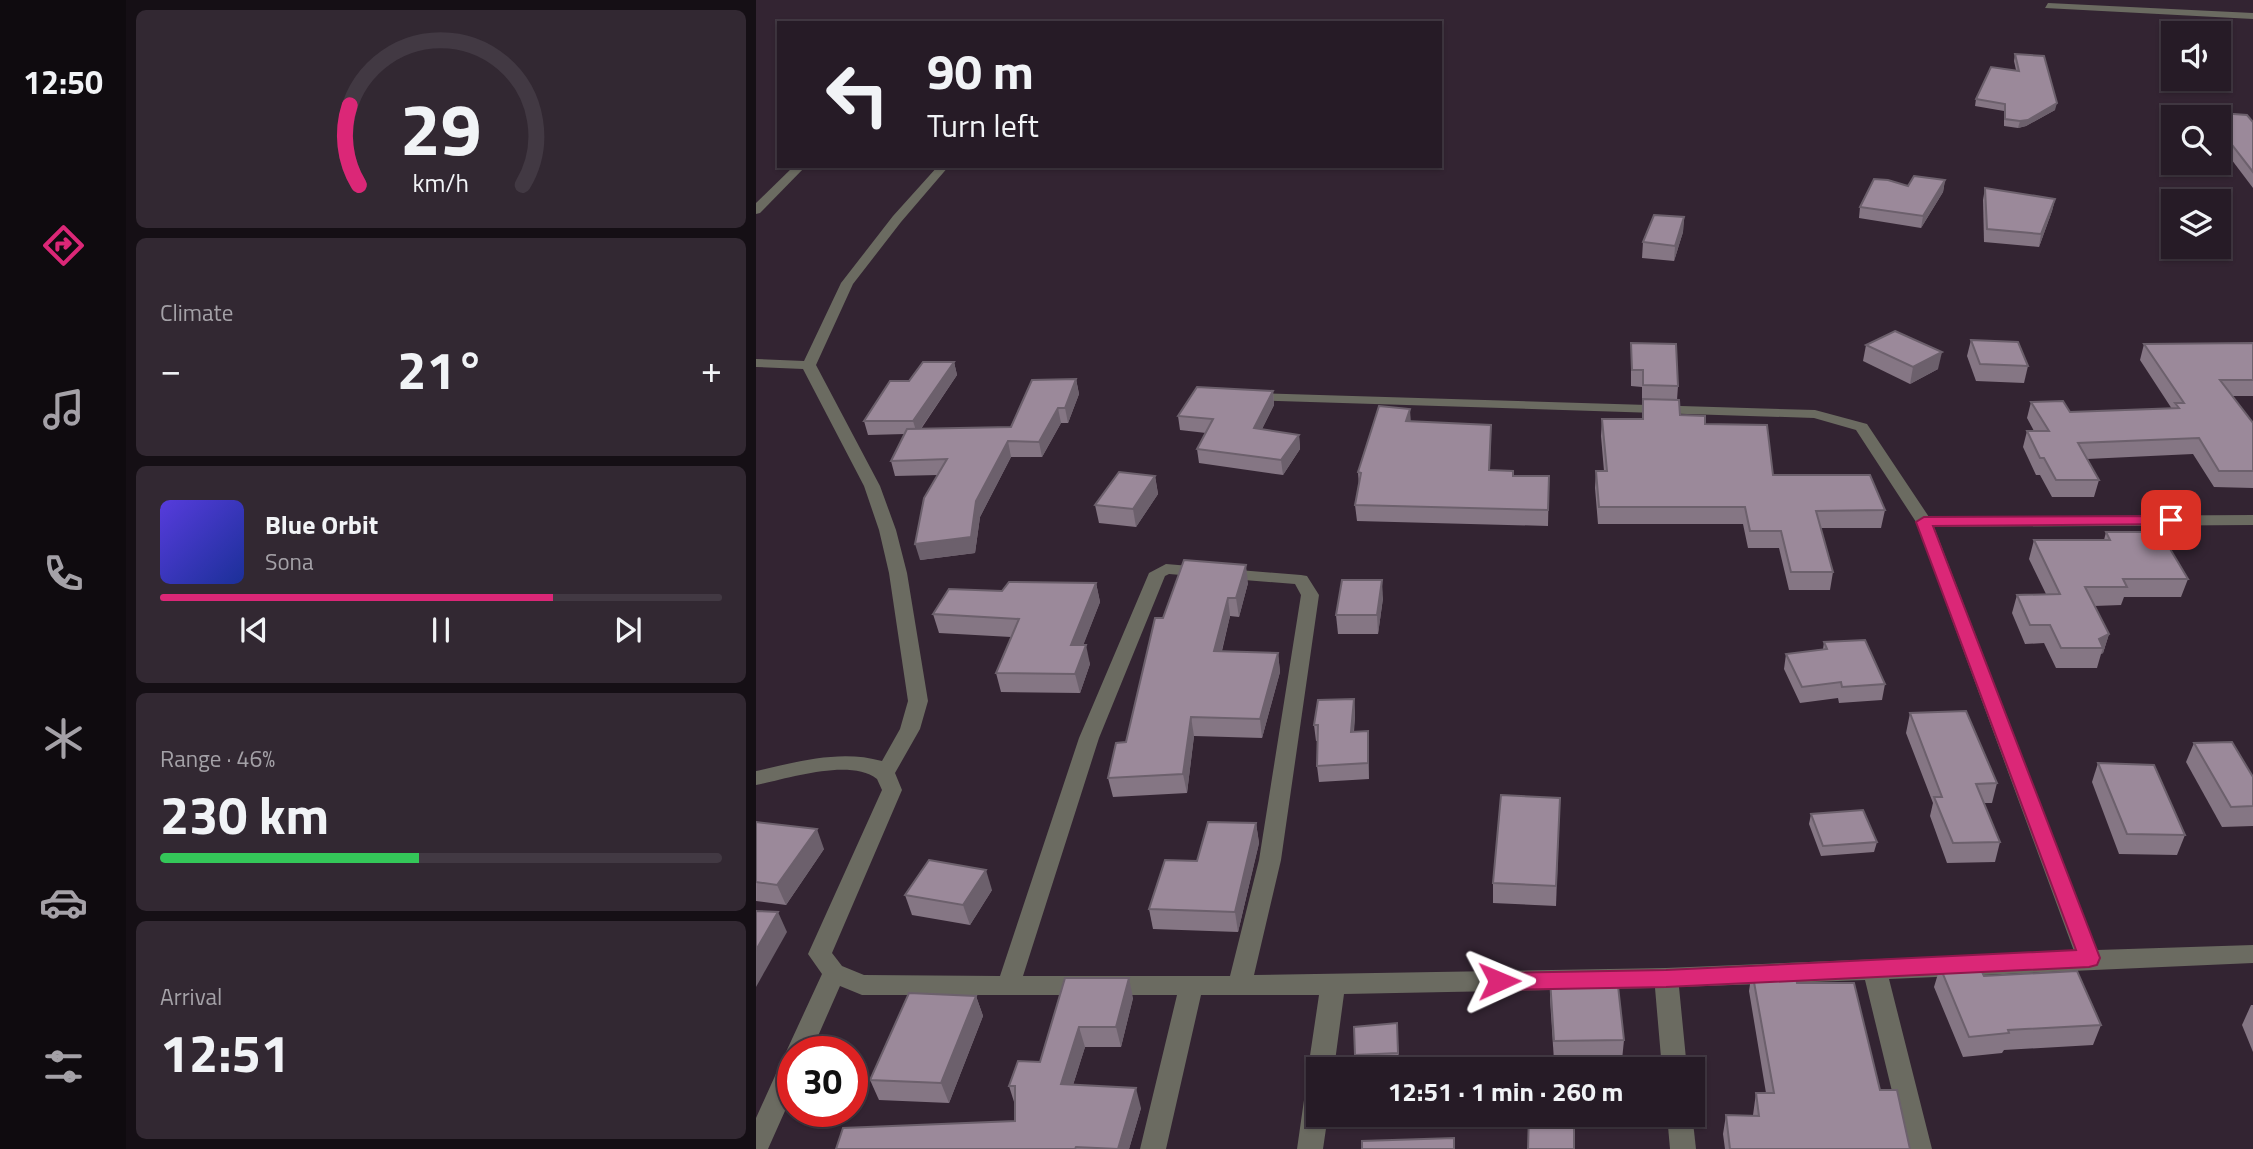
<!DOCTYPE html>
<meta charset="utf-8">
<style>
:root{--surface:#261b26;--page:#322832;--text:#f1f3f6;--muted:#a4a1a7;--line:#423943;--accent:#db2777}
body{margin:0;font-family:"Titillium Web",sans-serif;background:var(--page);color:var(--text);height:100vh;display:flex;flex-direction:column;font-size:26px;white-space:nowrap}
*{box-sizing:border-box;margin:0}
p{font-size:23px;color:var(--muted)}
.icon{flex:none;width:38px;height:38px;fill:none;stroke:currentColor;stroke-width:2;stroke-linecap:round;stroke-linejoin:round}
.map{position:relative;flex:1;overflow:hidden}
.side{display:flex;flex-direction:column;gap:10px;padding:10px;background:#150f15;width:630px}
.side>*{flex:none}
.guide{position:absolute;left:21px;top:21px;width:665px;height:147px;border-radius:0px;box-shadow:0 2px 5px #0004,0 0 0 2px var(--line);background:#261b26;color:var(--text);overflow:hidden}
.buttons{position:absolute;left:1405px;top:21px;display:grid;gap:14px}
.buttons a{display:grid;place-items:center;width:70px;height:70px;border-radius:0px;background:var(--surface);box-shadow:0 2px 5px #0004,0 0 0 2px var(--line);font-size:35px}
.speed{position:absolute;left:21px;top:1036px;display:flex;gap:14px;font-size:35px;font-weight:700;text-align:center}
.speed>*{display:grid;place-content:center;width:91px;height:91px;border-radius:50%;background:var(--surface);box-shadow:0 2px 5px #0004,0 0 0 2px var(--line);line-height:1}
.speed .limit{border:10px solid #d22;background:#fff;color:#111}
.pin{position:absolute;display:grid;place-items:center;width:60px;height:60px;color:#fff;margin:-30px;border-radius:14px;box-shadow:0 4px 10px #0006}
.me{position:absolute;width:77px;margin:-38px;rotate:89deg;stroke-linejoin:round;filter:drop-shadow(0 0 5px #0008)}
.turn{display:flex;align-items:center;gap:24px;height:147px;padding:0 35px;font-size:32px}
.turn .icon{width:91px;height:91px;stroke-width:2.5}
.turn b{display:block;font-size:49px;line-height:60px}
.big{font-size:52px;font-weight:700;line-height:1.1}
.side .widget{flex:1;display:flex;flex-direction:column;justify-content:center;gap:10px;min-width:0;padding:0 24px;border-radius:10px;background:var(--page)}
.side .dial{align-items:center;gap:0}
.dial svg{height:182px;overflow:visible;fill:none;stroke:var(--line);stroke-width:7;stroke-linecap:round;text-anchor:middle}
.dial text{fill:var(--text);stroke:none}
.song{display:flex;align-items:center;gap:21px}
.cover{width:84px;height:84px;border-radius:10px;background:linear-gradient(135deg,hsl(250 70% 55%),hsl(230 70% 35%))}
.played{height:7px;border-radius:4px;background:linear-gradient(90deg,var(--accent) 70%,var(--line) 70%)}
.keys{display:flex;justify-content:space-around;direction:ltr}
.heat{display:flex;justify-content:space-between;align-items:center;font-size:38px;direction:ltr}
.charge{height:10px;border-radius:5px;background:linear-gradient(90deg,#34c759 46%,var(--line) 0)}
.trip{position:absolute;left:550px;top:1057px;width:399px;height:70px;border-radius:0px;background:var(--surface);box-shadow:0 2px 5px #0004,0 0 0 2px var(--line);font-weight:700;line-height:70px;text-align:center}
main{display:flex;flex:1;min-height:0}
.tabs{display:flex;flex-direction:column;width:126px;justify-content:space-around;align-items:center;background:#0f0b0f;color:var(--muted)}
.tabs .icon{width:49px;height:49px}
.tabs .on{color:var(--accent)}
.tabs b{font-size:32px;color:var(--text)}
.map>svg:first-child{display:block}
</style>
<main>
<nav class="tabs">
<b>12:50</b>
<svg class="icon on" aria-label="directions" viewBox="0 0 24 24"><path d="M12 3l9 9-9 9-9-9zM9 14v-3h6M13 9l2 2-2 2"/></svg>
<svg class="icon" aria-label="music" viewBox="0 0 24 24"><path d="M9 18V5l10-2v13"/><circle cx="6" cy="18" r="3"/><circle cx="16" cy="16" r="3"/></svg>
<svg class="icon" aria-label="phone" viewBox="0 0 24 24"><path d="M5 4h4l2 5-3 2q2 4 5 5l2-3 5 2v4C11 20 4 13 5 4z"/></svg>
<svg class="icon" aria-label="climate" viewBox="0 0 24 24"><path d="M12 3v18M4 7l16 10M4 17L20 7"/></svg>
<svg class="icon" aria-label="car" viewBox="0 0 24 24"><path d="M5 17H2v-5l4-1 3-4h7l3 4 3 1v5h-3M9 17h6M6 11h13"/><circle cx="7" cy="17" r="2"/><circle cx="17" cy="17" r="2"/></svg>
<svg class="icon" aria-label="filters" viewBox="0 0 24 24"><path d="M4 7h16M4 17h16"/><circle cx="9" cy="7" r="2"/><circle cx="15" cy="17" r="2"/></svg>
</nav>
<section class="side">
<div class="widget dial"><svg viewBox="0 0 100 80">
<path d="M14 69A42 42 0 1 1 86 69"/>
<path d="M14 69A42 42 0 0 1 10 34" stroke="#db2777"/>
<text x="50" y="56" font-size="32" font-weight="700">29</text>
<text x="50" y="72" font-size="11">km/h</text>
</svg></div>
<div class="widget"><p>Climate</p>
<div class="heat"><a>−</a><b class="big">21°</b><a>+</a></div>
</div>
<div class="widget">
<div class="song"><i class="cover"></i><div><b>Blue Orbit</b><p>Sona</p></div></div>
<div class="played"></div>
<div class="keys"><svg class="icon" aria-label="previous" viewBox="0 0 24 24"><path d="M18 5L8 12l10 7zM5 5v14"/></svg><svg class="icon" aria-label="pause" viewBox="0 0 24 24"><path d="M8 5v14M16 5v14"/></svg><svg class="icon" aria-label="next" viewBox="0 0 24 24"><path d="M6 5l10 7-10 7zM19 5v14"/></svg></div>
</div>
<div class="widget"><p>Range · 46%</p><b class="big">230 km</b><div class="charge"></div></div>
<div class="widget"><p>Arrival</p><b class="big">12:51</b></div>
</section>
<div class="map">
<svg width="1497" height="1149" viewBox="0 0 1497 1149">
<rect width="100%" height="100%" fill="#332432"/>
<g fill="none" stroke-linecap="round" stroke-linejoin="round">
<g fill="#6b6b61" fill-rule="evenodd">
<path d="M1292,3l205,10v6l-208,-11z"/>
<path d="M38,166h12l-46,47 -4,1v-11z"/>
<path d="M182,166h11l-48,56 -48,62 -37,81 64,121 16,44 11,43 21,128 -8,28 -25,44 7,17 -70,163 10,13 22,9 136,1 79,-238 70,-165 17,-9 135,11 6,1 12,19 -38,265 -27,115 412,-7 408,-17 -158,-429 -60,-92 -42,-12 -568,-18 -2,-3 7,-4 564,17 52,14 62,93 324,-2v10l-319,2 163,423 156,-5v18l-364,16 43,170h-26l-41,-169 -186,7 8,82h-25l-7,-81 -311,6 -10,75h-16v10l-6,-2 -4,-8 11,-74h-118l-35,154h-26l37,-154h-315l-22,-9 -29,66h-18v41l-25,56h-12v-31l28,-62 3,-1 -1,-3 36,-78 -14,-20 74,-164 -5,-11c-28,-21 -89,0 -121,6v-14c41,-9 84,-22 126,-10l18,-32 8,-28 -19,-128 -10,-43 -15,-44 -61,-117 -47,-2v-8l48,2 37,-78 52,-67zM413,574l126,10 6,11 -42,265 -29,116h-207l76,-238 66,-162z"/>
<path d="M562,1082v33h10l-5,34h-26l8,-56 4,-8z"/>
<path d="M936,1113l4,36h-26l-3,-34z"/>
</g>
</g>
<g fill="#857684">
<path d="M1259,54l40,56 -29,16 -8,2 -14,-2v-15l-29,-5 1,-7 40,-29 -2,-9z"/>
<path d="M1450,112l47,10v66l-34,-45v-26h-14z"/>
<path d="M1189,180l-2,12 -22,36 -62,-10 1,-11 48,-21z"/>
<path d="M1229,188l70,11 -3,12 -13,36 -55,-5 -1,-42z"/>
<path d="M928,217l-1,15 -9,29 -32,-3 1,-16z"/>
<path d="M1215,340l57,26 -4,17 -48,-2 -9,-25z"/>
<path d="M875,343l47,43 -1,14 3,15 25,9 68,51 112,35 -4,18h-60l12,44 -3,18h-41l-10,-42h-31l-5,-24h-145l-3,-36 1,-17h8l-3,-35 1,-17h40l1,-17h-1v-15l-11,-1z"/>
<path d="M1497,343v53h-21l21,27v65l-39,-1 -21,-33 -106,5 12,21 -5,17h-42l-12,-22h-4l-13,-28 4,-16h7l-7,-13 4,-16 39,10 102,-3 -32,-49 4,-16z"/>
<path d="M1110,345l72,24 -28,15 -47,-23z"/>
<path d="M198,362l3,13 -36,54 90,-2 65,-48 3,15 -11,29h-7l-19,34h-31l-31,60 -5,36 -55,7 18,-85 -43,1 -4,-15 14,-27 -37,1 -4,-14 45,-40z"/>
<path d="M517,391l1,14 -12,24 37,6 1,14 -17,26 -84,-12 -2,-14 9,-16 -26,-3 -2,-14z"/>
<path d="M655,421l80,4 -1,45 23,6h36l-1,50 -191,-5 -2,-16 4,-19 -1,-14z"/>
<path d="M399,476l3,18 -22,33 -37,-4 -4,-18z"/>
<path d="M1350,532l82,47 -7,18h-57l-3,8 -27,1 15,28 -6,19 -2,1 -4,14h-41l-12,-25 -19,1 -13,-31 5,-18 29,-1 -17,-35 5,-19h70z"/>
<path d="M340,583l4,19 -17,43 7,19 -10,29 -79,-1 -5,-19 15,-36 -72,-4 -6,-19 69,-23z"/>
<path d="M492,583l-9,34 -9,-1 -8,35 56,2 2,19 -18,66 -68,-2 -7,57 -74,4 -5,-19 18,-36 37,-124z"/>
<path d="M627,598l-5,36h-40l-2,-19z"/>
<path d="M1068,642l61,42 -3,16 -43,3 -1,-5 -38,5 -16,-34 2,-15 37,-5z"/>
<path d="M598,699l1,16 -1,17 15,15v32l-50,3 -2,-16 1,-25h-2l-2,-16z"/>
<path d="M1154,713l87,70 -5,20h-8l16,39 -5,20 -48,1 -17,-47 3,-13 -27,-70z"/>
<path d="M1438,743l59,34v49l-31,1 -36,-65z"/>
<path d="M1342,763l87,72 -8,20 -58,-1 -27,-72z"/>
<path d="M804,798l-4,108 -63,-3v-20z"/>
<path d="M1055,814l66,28 -3,10 -53,4 -12,-32z"/>
<path d="M0,822l68,27 -38,56 -30,-4z"/>
<path d="M500,823l3,20 -21,89 -85,-3 -4,-20 48,-48z"/>
<path d="M236,890l-22,35 -58,-10 -7,-20z"/>
<path d="M1184,967l44,9 117,49 -8,20 -89,5 -2,3 -39,4 -29,-70z"/>
<path d="M996,971l45,12 83,107 30,59h-185l-2,-15 3,-19h27l3,-22h10l-17,-102z"/>
<path d="M309,978l68,20 -12,49h-36l-12,38 68,23 -12,41h-293l179,-28v-16l-6,-19 31,-24z"/>
<path d="M794,979l74,61 -2,20 -68,1 -4,-62z"/>
<path d="M220,996l7,20 -34,87 -70,-3 -9,-20z"/>
<path d="M1495,1005h2v47l-11,-27z"/>
<path d="M641,1023l2,40 -43,2 -1,-10z"/>
</g>
<g fill="#6c606c">
<path d="M1301,103l-2,7 -29,16 -8,2 2,-7z"/>
<path d="M1189,180l-2,12 -22,36 2,-12z"/>
<path d="M1299,199l-3,12 -13,36 2,-13z"/>
<path d="M928,217l-1,15 -9,29 1,-15z"/>
<path d="M1186,352l-4,17 -28,15 3,-17z"/>
<path d="M198,362l3,13 -40,59 -4,-13z"/>
<path d="M320,379l3,15 -11,29 -3,-15z"/>
<path d="M517,391l1,14 -19,38 -1,-15z"/>
<path d="M302,408l3,15 -19,34 -3,-15z"/>
<path d="M654,409l1,15 -5,-3z"/>
<path d="M543,435l1,14 -17,26 -2,-15z"/>
<path d="M252,441l3,16 -31,60 -5,36 -55,7 -5,-16 61,-43z"/>
<path d="M399,476l3,18 -22,33 -3,-18z"/>
<path d="M490,565l2,18 -9,34 -3,-19z"/>
<path d="M626,580l1,18 -5,36 -1,-19z"/>
<path d="M340,583l4,19 -24,62 -5,-19z"/>
<path d="M472,598l2,18 -13,54 -3,-19z"/>
<path d="M1353,634l-6,19 -2,1 2,-6 -4,-9z"/>
<path d="M330,645l4,19 -10,29 -5,-19z"/>
<path d="M522,653l2,19 -18,66 -2,-19z"/>
<path d="M598,699l1,16 -3,33 -1,-16z"/>
<path d="M435,717l3,19 -7,57 -4,-19z"/>
<path d="M612,731l1,16v32l-1,-16z"/>
<path d="M500,823l3,20 -21,89 -3,-20z"/>
<path d="M61,829l7,20 -38,56 -9,-20z"/>
<path d="M230,870l6,20 -22,35 -7,-20z"/>
<path d="M22,912l9,20 -31,55v-37z"/>
<path d="M373,978l4,20 -12,49 -5,-20z"/>
<path d="M220,996l7,20 -34,87 -8,-20z"/>
<path d="M323,1027l6,20 -18,57 -6,-20z"/>
<path d="M380,1088l5,20 -12,41h-11z"/>
</g>
<g fill="#9b899a" stroke="#6c606c" stroke-width="2">
<path d="M1259,54l29,2 13,47 -29,17 -8,1 -15,-2v-15l-29,-5 15,-32 28,4z"/>
<path d="M1450,112l41,3 6,7v50l-34,-44v-11h-9z"/>
<path d="M1158,176l31,4 -22,36 -63,-9 14,-28 14,1 20,6z"/>
<path d="M1229,188l70,11 -14,35 -54,-5z"/>
<path d="M898,215l30,2 -9,29 -32,-4z"/>
<path d="M1139,331l47,21 -29,15 -47,-22z"/>
<path d="M1215,340l47,2 10,24 -48,-2z"/>
<path d="M875,343l45,1 2,42 -35,-1v-15h-11z"/>
<path d="M1497,343v37h-33l33,43v48h-34l-20,-33 -121,5 21,37h-43l-12,-22h-4l-13,-27h22l-18,-29 32,-1 7,11 109,-4 -4,-5h9l-40,-59z"/>
<path d="M167,362h31l-41,59h-49l26,-40h19z"/>
<path d="M320,379l-11,29h-7l-19,34 -31,-1 -32,60 -5,36 -56,7 9,-46 23,-39 -56,2 16,-32 104,-2 21,-47z"/>
<path d="M441,387l76,4 -19,37 45,7 -18,25 -84,-11 16,-30 -35,-3z"/>
<path d="M887,399l36,1 1,15 25,1v8l62,1 6,50h97l15,35 -69,1 17,61h-42l-10,-41h-31l-5,-24h-146l-3,-36h11l-5,-52h41z"/>
<path d="M623,406l31,3 -4,12 85,4 -2,45 24,1v5h36l-1,34 -193,-5 6,-32 -3,-1z"/>
<path d="M363,472l36,4 -22,33 -38,-4z"/>
<path d="M1350,532h54l28,47h-65l4,8h-42l24,47 -10,5 4,9h-42l-11,-23h-20l-13,-30 43,-1 -26,-54h76z"/>
<path d="M428,560l62,5 -10,33h-8l-14,53 64,2 -18,66 -69,-2 -8,57 -75,4 8,-35 10,-1 29,-124h8z"/>
<path d="M586,580h40l-5,35h-41z"/>
<path d="M253,582l87,1 -25,62h15l-11,29 -79,-1 23,-54 -86,-5 16,-25 53,2z"/>
<path d="M1109,640l20,44 -43,3 -1,-5 -39,5 -16,-33 41,-5 -3,-7z"/>
<path d="M598,699l-3,33 17,-1v32l-51,3 1,-41h-4l4,-25z"/>
<path d="M1210,711l31,72 -21,1 24,58 -47,1 -19,-46h8l-32,-84z"/>
<path d="M1476,742l21,35v29l-22,1 -37,-64z"/>
<path d="M1342,763l56,2 31,70 -58,-1z"/>
<path d="M745,795l59,3 -4,88 -63,-3z"/>
<path d="M1107,810l14,32 -54,4 -12,-32z"/>
<path d="M0,822l61,7 -40,56 -21,-3z"/>
<path d="M452,822l48,1 -21,89 -86,-3 16,-49 32,1z"/>
<path d="M173,860l57,10 -23,35 -58,-10z"/>
<path d="M0,911l22,1 -22,38z"/>
<path d="M1222,964l6,12 93,-5 24,54 -93,5 1,3 -40,4 -29,-70z"/>
<path d="M1039,970l2,13h57l26,107h17l13,59h-180l-4,-34 33,1 -3,-23h18l-22,-122z"/>
<path d="M861,977l7,63 -70,1 -4,-62z"/>
<path d="M309,978h64l-13,49h-37l-18,57 75,4 -18,61 -42,-2 -1,2h-239l7,-21 172,-7v-35h-6l9,-25 22,1z"/>
<path d="M153,993l67,3 -35,87 -71,-3z"/>
<path d="M641,1023l1,30 -43,2 -1,-28z"/>
<path d="M773,1115h45v34h-46z"/>
<path d="M698,1138v11h-92v-8z"/>
</g>
<path fill="#db2777" stroke="#8e194d" stroke-width="2" d="M1415,516l7,4 -2,4 -243,2 167,432 -3,7 -8,2 -423,20 -167,3 -7,-2 -3,-7 3,-6 7,-2 167,-3 410,-20 -160,-428 8,-5z"/>
</svg>
<div class="buttons">
<a><svg class="icon" aria-label="sound" viewBox="0 0 24 24"><path d="M4 9h4l5-4v14l-5-4H4zM17 9q2 3 0 6"/></svg></a>
<a><svg class="icon" aria-label="search" viewBox="0 0 24 24"><circle cx="10" cy="10" r="6"/><path d="M15 15l6 6"/></svg></a>
<a><svg class="icon" aria-label="layers" viewBox="0 0 24 24"><path d="M12 4l9 5-9 5-9-5zM3 14l9 5 9-5"/></svg></a>
</div>
<div class="speed"><div class="limit">30</div></div>
<div class="pin" style="left:1415px;top:520px;background:#d93025"><svg class="icon" aria-label="arrive" viewBox="0 0 24 24"><path d="M6 21V4h12l-3 4 3 4H6"/></svg></div>
<svg class="me" style="left:743px;top:981px" viewBox="-20 -20 40 40"><path d="M0-17L14 15 0 8-14 15z" fill="#db2777" stroke="#fff" stroke-width="4"/></svg>
<div class="trip">12:51 · 1 min · 260 m</div>
<div class="guide">
<div class="turn"><svg class="icon" aria-label="left" viewBox="0 0 24 24"><path d="M17 20v-9H6M10 6l-5 5 5 5"/></svg><div><b>90 m</b>Turn left</div></div>
</div>
</div>
</main>
